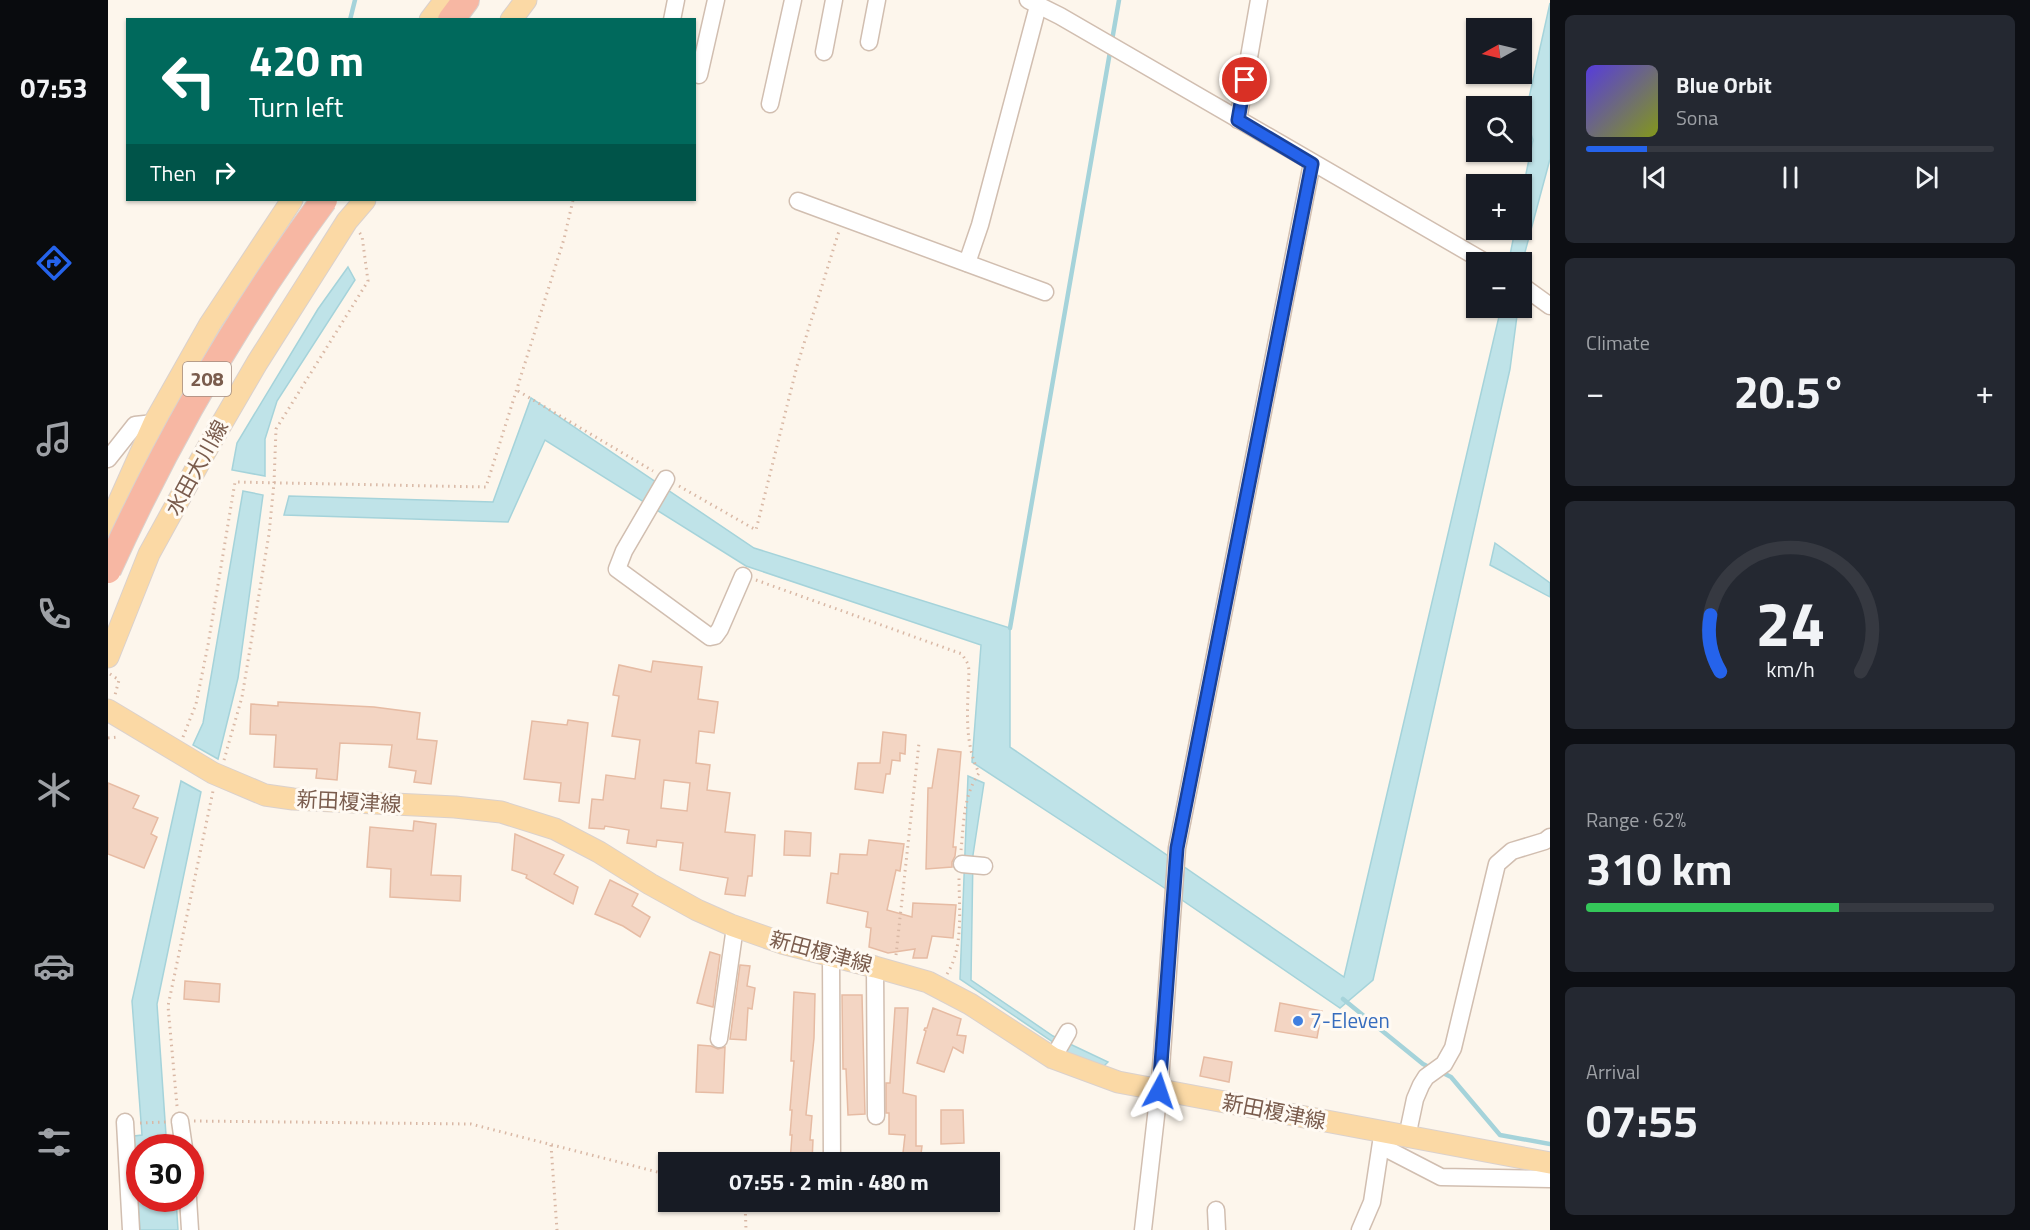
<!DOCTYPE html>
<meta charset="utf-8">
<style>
:root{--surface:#171b24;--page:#242831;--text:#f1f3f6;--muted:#9ea1a6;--line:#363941;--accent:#2563eb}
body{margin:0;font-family:"Titillium Web","Noto Sans JP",sans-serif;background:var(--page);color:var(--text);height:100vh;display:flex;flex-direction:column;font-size:22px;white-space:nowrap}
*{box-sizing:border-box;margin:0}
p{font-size:20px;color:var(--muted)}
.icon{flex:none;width:33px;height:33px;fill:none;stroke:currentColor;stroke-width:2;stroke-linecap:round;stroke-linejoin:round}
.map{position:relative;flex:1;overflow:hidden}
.side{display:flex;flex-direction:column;gap:15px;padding:15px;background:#0d0f14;width:480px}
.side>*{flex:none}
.hud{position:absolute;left:18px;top:18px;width:570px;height:183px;border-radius:0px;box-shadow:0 2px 4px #0004;background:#00695c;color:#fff;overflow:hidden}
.needle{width:39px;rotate:262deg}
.fabs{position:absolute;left:1358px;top:18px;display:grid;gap:12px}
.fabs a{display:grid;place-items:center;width:66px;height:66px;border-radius:0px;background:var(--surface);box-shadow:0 2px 4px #0004;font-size:30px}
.speed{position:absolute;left:18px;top:1134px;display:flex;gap:12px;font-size:30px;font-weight:700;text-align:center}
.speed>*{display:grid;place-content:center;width:78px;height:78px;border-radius:50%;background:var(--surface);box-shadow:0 2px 4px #0004;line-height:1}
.speed .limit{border:9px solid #d22;background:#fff;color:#111}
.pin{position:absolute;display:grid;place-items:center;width:51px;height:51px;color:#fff;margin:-26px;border:3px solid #fff;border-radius:50%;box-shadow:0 2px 6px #0007}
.me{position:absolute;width:66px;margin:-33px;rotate:5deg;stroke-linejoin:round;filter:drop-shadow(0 0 4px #0008)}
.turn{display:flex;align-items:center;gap:21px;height:126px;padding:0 24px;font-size:27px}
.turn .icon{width:78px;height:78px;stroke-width:2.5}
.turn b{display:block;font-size:42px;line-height:51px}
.then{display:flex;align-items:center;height:57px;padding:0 24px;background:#0003;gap:12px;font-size:22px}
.big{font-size:45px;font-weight:700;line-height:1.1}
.side .widget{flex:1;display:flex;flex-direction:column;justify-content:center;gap:9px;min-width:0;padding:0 21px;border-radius:9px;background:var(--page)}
.side .dial{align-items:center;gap:0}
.dial svg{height:156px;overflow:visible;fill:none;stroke:var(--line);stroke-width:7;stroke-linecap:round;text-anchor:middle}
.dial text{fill:var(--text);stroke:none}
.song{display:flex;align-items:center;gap:18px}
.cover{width:72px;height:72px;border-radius:9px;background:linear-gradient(135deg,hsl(250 70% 55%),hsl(70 70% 35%))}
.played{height:6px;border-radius:3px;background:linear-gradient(90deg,var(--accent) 15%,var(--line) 15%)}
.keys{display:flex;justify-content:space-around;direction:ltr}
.heat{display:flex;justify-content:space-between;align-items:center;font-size:33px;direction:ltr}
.charge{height:9px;border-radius:4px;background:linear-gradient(90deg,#34c759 62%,var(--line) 0)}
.trip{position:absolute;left:550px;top:1152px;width:342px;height:60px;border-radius:0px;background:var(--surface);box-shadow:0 2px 4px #0004;font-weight:700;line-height:60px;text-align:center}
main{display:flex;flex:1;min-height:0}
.dock{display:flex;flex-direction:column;width:108px;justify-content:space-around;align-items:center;background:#090b0e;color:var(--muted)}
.dock .icon{width:42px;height:42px}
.dock .on{color:var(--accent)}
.dock b{font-size:27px;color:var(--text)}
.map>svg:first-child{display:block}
</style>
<main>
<nav class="dock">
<b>07:53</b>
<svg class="icon on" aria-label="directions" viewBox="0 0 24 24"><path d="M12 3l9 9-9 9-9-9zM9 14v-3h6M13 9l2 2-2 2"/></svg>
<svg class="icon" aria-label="music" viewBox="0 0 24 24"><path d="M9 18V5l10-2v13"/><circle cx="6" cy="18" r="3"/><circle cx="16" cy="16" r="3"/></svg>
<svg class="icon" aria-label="phone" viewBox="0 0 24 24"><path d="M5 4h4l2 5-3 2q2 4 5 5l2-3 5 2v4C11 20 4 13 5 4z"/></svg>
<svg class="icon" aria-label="climate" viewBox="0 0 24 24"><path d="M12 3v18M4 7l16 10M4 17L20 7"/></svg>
<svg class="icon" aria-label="car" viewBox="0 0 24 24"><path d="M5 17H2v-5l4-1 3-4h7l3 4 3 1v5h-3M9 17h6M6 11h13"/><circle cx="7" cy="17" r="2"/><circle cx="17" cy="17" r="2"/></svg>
<svg class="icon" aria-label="filters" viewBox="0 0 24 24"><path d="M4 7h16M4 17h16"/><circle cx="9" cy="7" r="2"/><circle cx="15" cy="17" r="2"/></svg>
</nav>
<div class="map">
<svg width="1442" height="1230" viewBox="0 0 1442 1230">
<rect width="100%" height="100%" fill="#fdf6ec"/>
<g fill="#bfe3e8" stroke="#a5d3da" stroke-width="1.5">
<path d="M1442,3v156l-29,108v-5h-8l-4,-2 6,-30h6v-32l12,-58 -8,-24z"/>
<path d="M240,267l7,13 -78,121 -12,38v37l-33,-6 5,-27 81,-134z"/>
<path d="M1393,308h17l-8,61 -137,611 -33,28 -180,-123 -188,-123 9,-117 -235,-79 -201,-126 -37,82 -224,-7 5,-19 204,6 38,-104 223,150 256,80v119l334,230z"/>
<path d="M135,491l20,4 -25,183 -20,81 -25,-14 10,-22z"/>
<path d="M1387,543l55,40v14l-60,-32z"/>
<path d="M860,776l16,7 -11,72 -2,125 82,56 55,26 -5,5 -28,-10 -115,-78z"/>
<path d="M73,781l20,11 -44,212 9,131 6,1 1,11 -33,1v50l36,1 2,31h-38l-6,-94 8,-1 -10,-134z"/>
</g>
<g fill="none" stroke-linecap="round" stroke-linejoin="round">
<g stroke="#a5d3da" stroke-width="4.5">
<path d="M242,20l5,-20"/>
<path d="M902,628l109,-628"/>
<path d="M1235,999l80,65 8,4"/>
<path d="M1333,1072l10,5 49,58 50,9"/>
</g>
</g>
<g fill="#f3d5c3" stroke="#e6bba3" stroke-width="1.5" fill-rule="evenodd">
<path d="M545,661l49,6 -4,32 20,3 -4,31 -15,-2 -3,32 14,2 -3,25 23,3 -5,39 30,3 -3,41h-4l-3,20 -20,-2 3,-16 -48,-8 3,-27 -26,-3 -1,7 -29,-4 2,-13 -24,-4 -1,3 -15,-1 3,-29 11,1 3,-25 29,4 5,-39 -28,-4 7,-40 -6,-1 6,-30 32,7zM556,780l26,3 -3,28 -26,-3z"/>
<path d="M170,702l96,5 46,6 -3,26 20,2 -6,43 -17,-2 2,-11 -27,-4 3,-22 -52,-2 -3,37 -21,-2 1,-9 -43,-2 2,-32 -26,-1 1,-30 27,2z"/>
<path d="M460,720l20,3 -9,80 -20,-2 2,-18 -37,-4 8,-58 35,4z"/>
<path d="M775,732l23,3 -1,19 -5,-1v8l-8,-1 -2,14h-4l-3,19 -28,-4 3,-26h22z"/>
<path d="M830,749l23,3 -8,95h3l-1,9 -3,6v5l-26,2 2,-81h4z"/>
<path d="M0,783l31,13 -6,12 25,10 -7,16 6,3 -13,31 -36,-14z"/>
<path d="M306,821l22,3 -5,51 30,1 -1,25 -70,-4 1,-28 -24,-2 3,-40 43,4z"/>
<path d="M677,831l26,2 -1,23 -26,-1z"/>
<path d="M407,834l49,21 -10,19 24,13 -5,17 -47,-26 1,-3 -15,-5z"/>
<path d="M761,840l35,4 -4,27 -4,-1 -9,40 25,7 1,-14 43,2 -3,33 -21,-2 -5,22h-14l2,-9 -27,4 -19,-6 2,-19 -5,-1 2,-15 -41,-9 4,-30 7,1 2,-20 27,1z"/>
<path d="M502,880l28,14 -6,12 18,11 -10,20 -17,-11 -28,-12z"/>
<path d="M602,952l10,3 -7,52 -16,-4z"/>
<path d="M632,965l10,1 -3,20 8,2 -3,21 -4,-1 -2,32 -16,-1z"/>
<path d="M77,981l35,3 -1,18 -35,-3z"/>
<path d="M686,992l21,2 -1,44 -8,77 6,1 -2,24h3l-1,22h-22l2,-27h-2l2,-25h-2l4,-49h-3z"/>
<path d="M734,995h20l3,119 -17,1 -2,-46h-3z"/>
<path d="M1172,1003l42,8 -5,27 -42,-7z"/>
<path d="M787,1008h13l-5,85 13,3v50h6l-2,16h-18l3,-27 -16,-1v-21h-3v-30h4z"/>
<path d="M825,1008l28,11 -4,16 9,1 -3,17 -10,-6 -9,25 -27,-9 9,-32 -2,-1 1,-2h2z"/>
<path d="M590,1045l13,1 7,3 7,-2 -2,46 -27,-1z"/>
<path d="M1096,1057l28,5 -3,20 -29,-6z"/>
<path d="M833,1110h22l1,33 -23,1z"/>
</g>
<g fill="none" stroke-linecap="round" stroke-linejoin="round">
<g stroke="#d1beb0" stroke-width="19">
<g id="minor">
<path d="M920,0l32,16 425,246"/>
<path d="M564,20l4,-20"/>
<path d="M761,42l8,-42"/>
<path d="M716,52l10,-52"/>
<path d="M591,75l17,-75"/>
<path d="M662,104l23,-104"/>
<path d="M1130,120l21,-120"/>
<path d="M690,201l247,91"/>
<path d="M859,263l13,-38 58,-219"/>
<path d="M1413,285l29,21"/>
<path d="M0,459l27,-34 19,-2"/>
<path d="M558,479l-42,72 -7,18 93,68 5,-1 5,-7 23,-53"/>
<path d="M854,864l22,2"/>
<path d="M723,956l1,206"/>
<path d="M767,967l1,149"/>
<path d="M611,1039l16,-112"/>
<path d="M945,1058l15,-26"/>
<path d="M72,1121l4,27"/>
<path d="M17,1122l6,108"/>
<path d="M1299,1137l8,-38 6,-14 5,-8 18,-13 9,-16 44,-184 15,-13 33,-10 5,-4"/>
<path d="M1273,1146l60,31 109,2"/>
<path d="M80,1198l2,32"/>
<path d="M1108,1210l1,20"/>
<path d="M1035,1230l17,-149 17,-233 135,-685"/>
<path d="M1252,1230l12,-28 10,-66"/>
</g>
</g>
<g stroke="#dad1cd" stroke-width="23">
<g id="major">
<path d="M322,20l15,-20"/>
<path d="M403,20l15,-20"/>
<path d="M0,526l46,-103 56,-99 82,-124"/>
<path d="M0,657l41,-103 55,-100 53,-91 90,-142 18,-21"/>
<path d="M0,710l105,63 52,22 28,4 162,8 46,5 54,17 44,23 51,32 47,26 34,15 51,18 93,24 53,15 42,22 83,54 65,24 432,81"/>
</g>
</g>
<g stroke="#dad1cd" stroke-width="28">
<path id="highway" d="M343,20l15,-20"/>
</g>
<g stroke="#d9b8a5" stroke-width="3" stroke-dasharray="1.5 4.5" stroke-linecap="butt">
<path d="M410,391l135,80"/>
<path d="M571,486l77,44 41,-164 42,-135"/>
<path d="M648,580l206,74 6,10 1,6c-1,35 -6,71 10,103 -16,23 -15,50 -18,77"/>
<path d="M2,674l9,6 -4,15"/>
<path d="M75,737l13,-33 12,-59 27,-163 251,5 78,-248 9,-39"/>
<path d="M0,738l10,-1"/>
<path d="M116,760l18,-63 27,-163 5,-51 2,-54 92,-148 -6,-45 -3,-4"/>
<path d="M788,955l23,-212"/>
<path d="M839,974c17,-27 12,-66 12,-97"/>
<path d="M69,1106l-9,-100 45,-215"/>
<path d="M86,1121l277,3 198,51"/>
<path d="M32,1123l27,-1"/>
<path d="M443,1145l6,85"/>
<path d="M637,1202l1,28"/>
</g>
<use href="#minor" stroke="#fff" stroke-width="16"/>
<use href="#major" stroke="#fbd9a5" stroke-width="21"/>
<use href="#highway" stroke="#f7b7a3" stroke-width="26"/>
<g stroke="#dad1cd" stroke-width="28" stroke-linecap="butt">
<path id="highway-bridge" d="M0,570c59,-130 131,-255 216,-370"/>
</g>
<use href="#highway-bridge" stroke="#f7b7a3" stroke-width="26"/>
</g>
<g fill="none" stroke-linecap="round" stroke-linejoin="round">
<g stroke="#184099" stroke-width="15">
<path id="route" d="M1051,1091l18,-243 135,-684 -74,-44 7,-40"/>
</g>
<use href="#route" stroke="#2563eb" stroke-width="10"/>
</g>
<circle fill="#3f7fe0" stroke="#fffaf3" stroke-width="2" cx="1190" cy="1021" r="6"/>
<g text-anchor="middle" stroke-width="6" stroke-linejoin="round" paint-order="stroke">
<rect fill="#fffaf3" stroke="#a28b7f" stroke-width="1.5" x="75" y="362" width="48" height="34" rx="4.5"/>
<g font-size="20" font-weight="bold" fill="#7a5c4d">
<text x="99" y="386">208</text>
</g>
<g font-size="21" fill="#7a5c4d" stroke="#fffaf3">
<text transform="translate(89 468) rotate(-61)" y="7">水田大川線</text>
<text transform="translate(241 802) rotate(3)" y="7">新田榎津線</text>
<text transform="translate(713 952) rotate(15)" y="7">新田榎津線</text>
<text transform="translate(1166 1112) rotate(11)" y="7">新田榎津線</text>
</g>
<g font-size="21" fill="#366cbe" stroke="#fffaf3" text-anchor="start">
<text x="1202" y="1028">7-Eleven</text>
</g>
</g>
</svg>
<div class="fabs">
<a><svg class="needle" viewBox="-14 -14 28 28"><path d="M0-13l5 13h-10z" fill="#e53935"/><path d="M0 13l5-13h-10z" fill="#9ea1a6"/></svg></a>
<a><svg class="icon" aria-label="search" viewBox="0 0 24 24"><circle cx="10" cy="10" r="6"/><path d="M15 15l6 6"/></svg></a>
<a>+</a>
<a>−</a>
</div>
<div class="speed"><div class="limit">30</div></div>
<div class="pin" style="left:1137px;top:80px;background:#d93025"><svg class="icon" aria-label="arrive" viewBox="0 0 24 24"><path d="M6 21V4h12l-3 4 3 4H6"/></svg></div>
<svg class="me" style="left:1051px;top:1091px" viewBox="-20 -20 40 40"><path d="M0-17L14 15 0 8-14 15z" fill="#2563eb" stroke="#fff" stroke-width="4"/></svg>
<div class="trip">07:55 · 2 min · 480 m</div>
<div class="hud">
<div class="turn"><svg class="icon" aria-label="left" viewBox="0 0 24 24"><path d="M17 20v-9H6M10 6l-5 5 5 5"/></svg><div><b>420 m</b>Turn left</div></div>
<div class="then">Then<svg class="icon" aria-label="right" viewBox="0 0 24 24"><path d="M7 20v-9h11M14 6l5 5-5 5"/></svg></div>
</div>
</div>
<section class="side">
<div class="widget">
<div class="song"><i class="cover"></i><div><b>Blue Orbit</b><p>Sona</p></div></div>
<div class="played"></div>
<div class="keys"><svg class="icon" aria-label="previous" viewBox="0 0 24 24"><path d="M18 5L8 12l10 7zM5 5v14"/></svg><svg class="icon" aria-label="pause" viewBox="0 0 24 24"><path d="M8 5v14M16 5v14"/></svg><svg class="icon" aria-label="next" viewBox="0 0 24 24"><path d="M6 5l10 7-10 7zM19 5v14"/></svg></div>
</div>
<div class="widget"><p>Climate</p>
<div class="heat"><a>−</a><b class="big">20.5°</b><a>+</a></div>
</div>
<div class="widget dial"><svg viewBox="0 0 100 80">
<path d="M14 69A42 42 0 1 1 86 69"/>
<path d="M14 69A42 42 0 0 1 9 40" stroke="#2563eb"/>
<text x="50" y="56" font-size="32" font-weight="700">24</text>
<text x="50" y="72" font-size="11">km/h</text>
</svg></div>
<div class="widget"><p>Range · 62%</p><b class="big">310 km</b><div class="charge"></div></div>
<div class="widget"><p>Arrival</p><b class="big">07:55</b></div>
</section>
</main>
